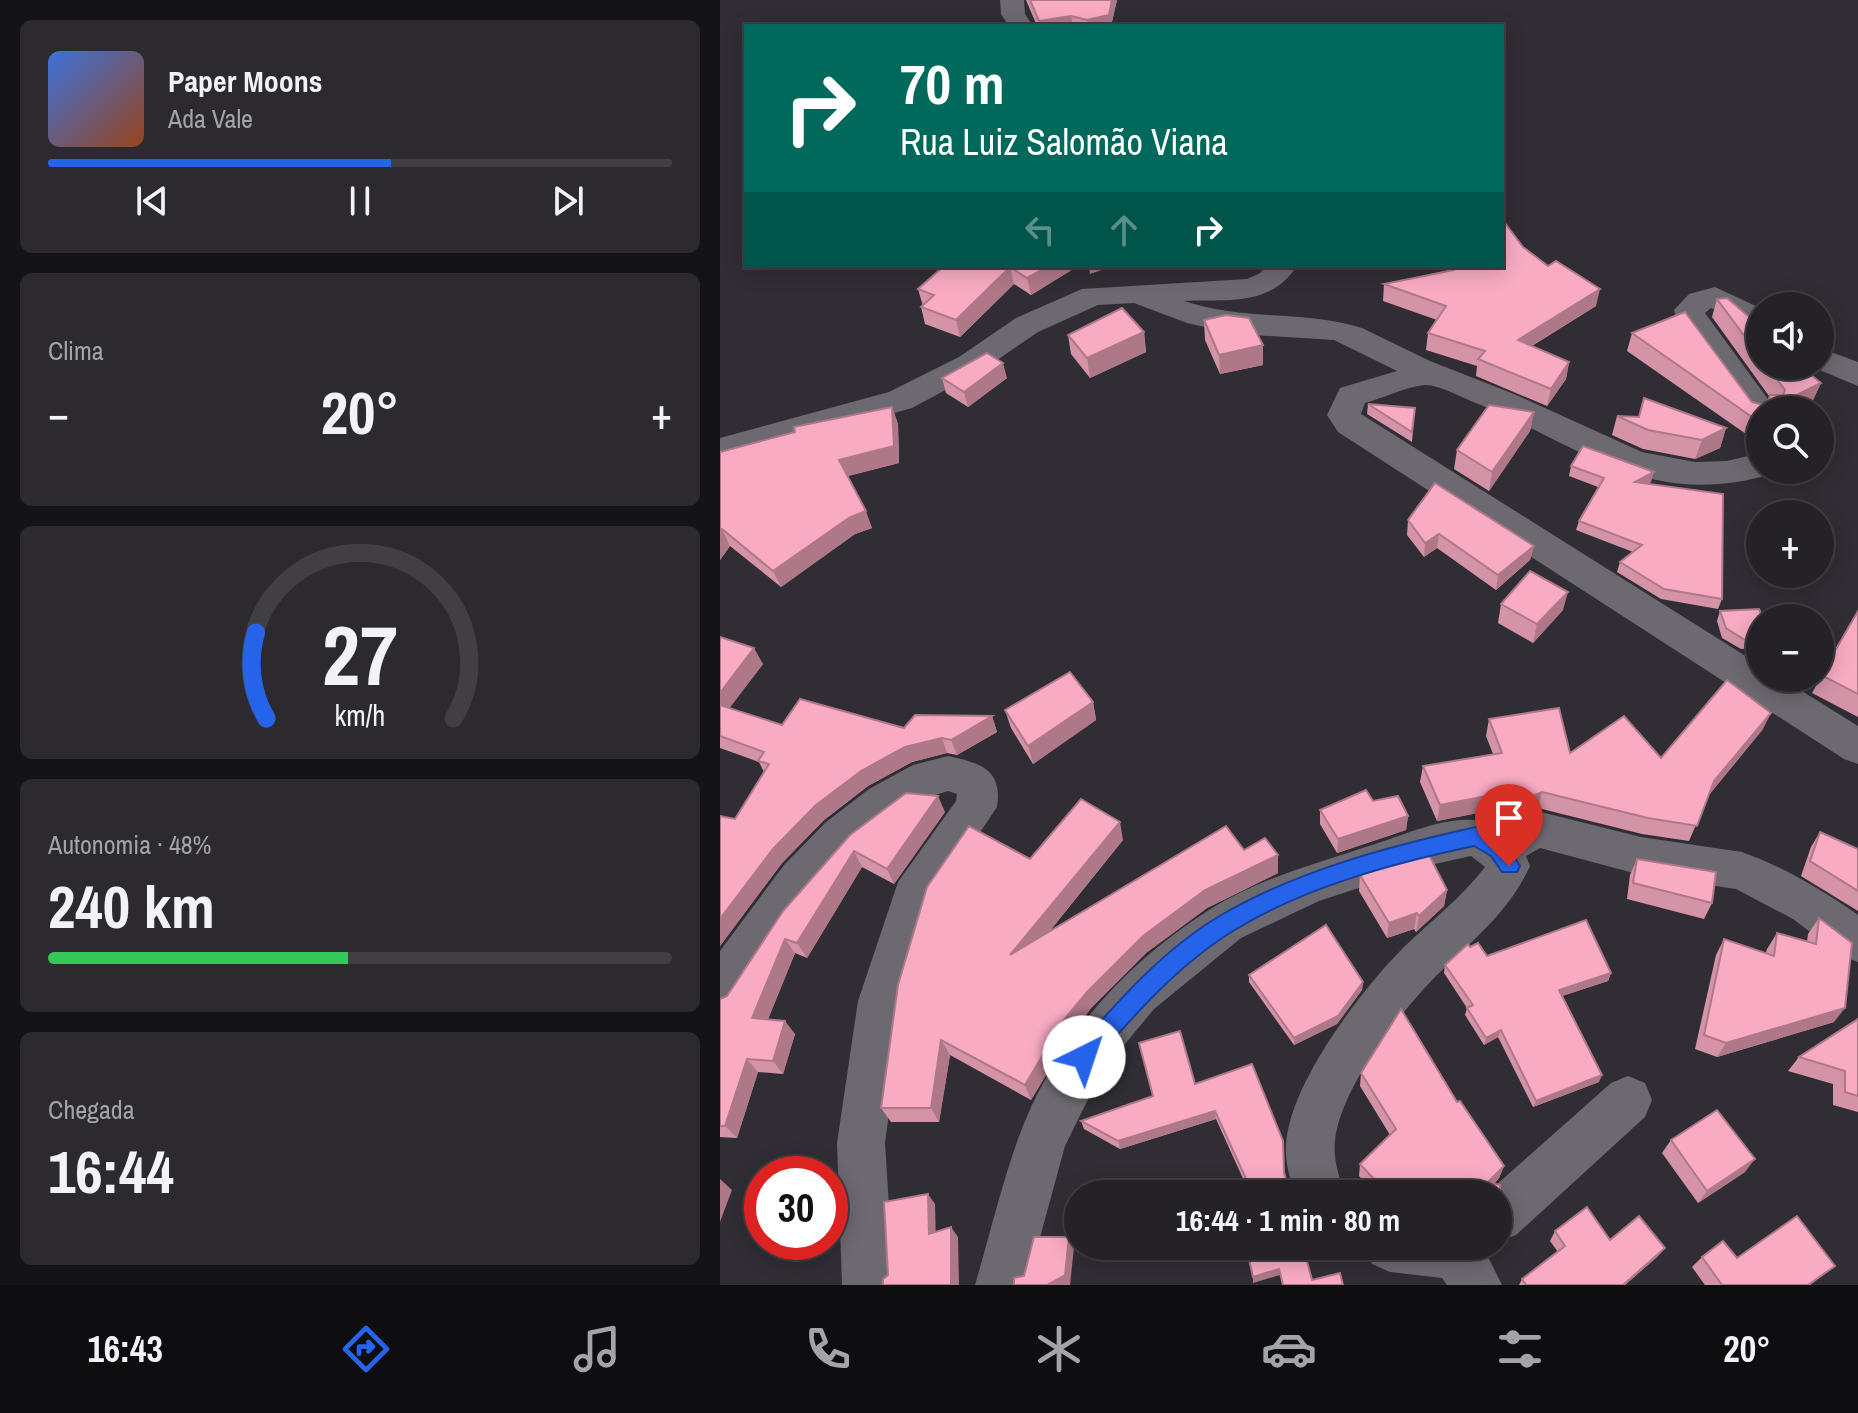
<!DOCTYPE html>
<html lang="pt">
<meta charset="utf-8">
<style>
:root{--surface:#242227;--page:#2c2a2f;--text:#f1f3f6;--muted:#a3a4a7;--line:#413f44;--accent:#2563eb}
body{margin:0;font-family:"Archivo Narrow",sans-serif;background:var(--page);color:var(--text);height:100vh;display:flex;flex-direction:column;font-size:30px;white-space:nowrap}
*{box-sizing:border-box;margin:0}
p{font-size:26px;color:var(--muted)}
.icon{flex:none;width:44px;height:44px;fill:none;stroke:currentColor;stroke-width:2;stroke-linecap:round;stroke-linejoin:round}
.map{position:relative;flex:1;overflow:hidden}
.side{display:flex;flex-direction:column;gap:20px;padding:20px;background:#141315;width:720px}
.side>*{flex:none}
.top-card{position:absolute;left:24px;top:24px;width:760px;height:244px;border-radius:0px;box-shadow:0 4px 20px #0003,0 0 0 2px var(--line);background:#00695c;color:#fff;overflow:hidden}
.controls{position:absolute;left:1026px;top:292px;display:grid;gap:16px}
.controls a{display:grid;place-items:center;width:88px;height:88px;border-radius:50%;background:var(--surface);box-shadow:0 4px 20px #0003,0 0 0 2px var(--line);font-size:40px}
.speed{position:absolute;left:24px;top:1156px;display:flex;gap:16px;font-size:40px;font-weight:700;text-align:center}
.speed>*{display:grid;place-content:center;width:104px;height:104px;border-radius:50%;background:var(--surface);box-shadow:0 4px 20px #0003,0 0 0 2px var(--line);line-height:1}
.speed .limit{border:12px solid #d22;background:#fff;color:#111}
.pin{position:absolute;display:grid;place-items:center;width:68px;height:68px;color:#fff;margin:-82px -34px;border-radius:50% 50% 50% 0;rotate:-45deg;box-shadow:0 0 8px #0007}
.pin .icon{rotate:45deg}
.me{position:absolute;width:88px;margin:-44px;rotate:41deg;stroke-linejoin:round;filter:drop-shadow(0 0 6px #0008)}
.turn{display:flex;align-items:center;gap:28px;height:168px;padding:0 24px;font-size:36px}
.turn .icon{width:104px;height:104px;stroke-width:2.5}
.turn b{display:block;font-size:56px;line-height:68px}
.lanes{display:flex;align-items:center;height:76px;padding:0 24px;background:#0003;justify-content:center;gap:40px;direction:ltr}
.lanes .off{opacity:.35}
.big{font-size:60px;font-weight:700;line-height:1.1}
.side .tile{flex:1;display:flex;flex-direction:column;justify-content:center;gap:12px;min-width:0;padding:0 28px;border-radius:12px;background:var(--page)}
.side .dial{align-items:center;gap:0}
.dial svg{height:208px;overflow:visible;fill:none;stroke:var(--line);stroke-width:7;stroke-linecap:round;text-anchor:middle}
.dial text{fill:var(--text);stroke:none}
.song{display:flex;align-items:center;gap:24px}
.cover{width:96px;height:96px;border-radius:12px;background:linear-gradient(135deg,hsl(220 70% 55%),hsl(20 70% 35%))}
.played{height:8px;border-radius:4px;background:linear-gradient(90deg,var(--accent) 55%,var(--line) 55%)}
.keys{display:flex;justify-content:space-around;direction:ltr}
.heat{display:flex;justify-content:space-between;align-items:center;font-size:44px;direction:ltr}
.charge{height:12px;border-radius:6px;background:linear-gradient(90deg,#34c759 48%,var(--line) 0)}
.trip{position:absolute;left:344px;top:1180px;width:448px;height:80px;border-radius:40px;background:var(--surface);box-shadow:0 4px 20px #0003,0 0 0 2px var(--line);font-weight:700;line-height:80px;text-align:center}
.menu{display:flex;height:128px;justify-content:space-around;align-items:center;background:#0e0e10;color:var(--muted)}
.menu .icon{width:56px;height:56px}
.menu .selected{color:var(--accent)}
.menu b{font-size:36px;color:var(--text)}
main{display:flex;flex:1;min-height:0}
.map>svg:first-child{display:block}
</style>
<main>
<section class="side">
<div class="tile">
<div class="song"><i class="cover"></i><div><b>Paper Moons</b><p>Ada Vale</p></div></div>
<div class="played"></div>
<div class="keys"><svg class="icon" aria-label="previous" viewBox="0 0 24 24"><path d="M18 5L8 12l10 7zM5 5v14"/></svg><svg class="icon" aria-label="pause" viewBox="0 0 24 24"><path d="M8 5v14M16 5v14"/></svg><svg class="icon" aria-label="next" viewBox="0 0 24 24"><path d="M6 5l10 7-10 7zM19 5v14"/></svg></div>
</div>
<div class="tile"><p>Clima</p>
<div class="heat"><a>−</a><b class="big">20°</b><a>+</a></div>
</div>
<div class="tile dial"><svg viewBox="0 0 100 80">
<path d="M14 69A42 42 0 1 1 86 69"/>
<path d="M14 69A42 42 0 0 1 10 36" stroke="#2563eb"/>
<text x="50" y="56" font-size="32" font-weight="700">27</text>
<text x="50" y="72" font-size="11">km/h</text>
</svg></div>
<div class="tile"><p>Autonomia · 48%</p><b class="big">240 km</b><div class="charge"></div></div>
<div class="tile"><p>Chegada</p><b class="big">16:44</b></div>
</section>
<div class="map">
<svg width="1138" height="1285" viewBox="0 0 1138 1285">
<rect width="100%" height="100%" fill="#302e34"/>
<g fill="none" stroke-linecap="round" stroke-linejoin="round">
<g fill="#6c6971" fill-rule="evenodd">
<path d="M280,0h24l1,14 8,12h-24l-8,-12z"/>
<path d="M546,266h31c-27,41 -68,33 -113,35 59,20 119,9 178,27l68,33 84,33 128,58 53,10 32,-1 33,-8v17h14l-2,4c-124,36 -188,-27 -296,-71 -13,-5 -38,-19 -52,-18 -19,2 -40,13 -59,18l-4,11 399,251v13h21l77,48v38l-14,-5 -506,-327 -11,-17 13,-27 57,-17 -63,-31 -98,-6 -49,-11 -53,-20 -36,2 -60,27 -57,39 -69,37 -192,54v-24l169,-46 70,-35 57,-39 66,-29 165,-10 13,-6z"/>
<path d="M995,287l45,21v23l-49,-23 -6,5 71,97h-16v11l-12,-3 -72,-99 -2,-9 15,-16z"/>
<path d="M1100,348l38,14v24l-48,-20h10z"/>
<path d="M228,756c32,7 55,13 49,51l-65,97 -28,97 -19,142 9,142h-52l-5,-142 21,-142 40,-119 58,-81 1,-7 -9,-3 -28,9 -64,49 -66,75 -54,84 -16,7v-64l64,-86 42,-43 43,-33 44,-24z"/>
<path d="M817,811l104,26 101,15c42,15 80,38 116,63v47l-16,-6 -49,-37 -57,-30 -95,-14 -101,-27 -14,8 4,10c-21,46 -58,75 -94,110 -36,37 -96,112 -101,165 -2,18 4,36 10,53h-50c-5,-15 -10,-31 -9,-48 2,-60 75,-156 117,-198 28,-27 58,-50 82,-81l-14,-11 -45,10 -107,35 -78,37 -87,71 -53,64 -36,73 -38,139h-52c14,-48 26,-98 43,-146 34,-95 106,-175 191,-229 48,-31 109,-47 163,-65 37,-11 92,-39 127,-17z"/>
<path d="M908,1076l17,7 7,17 -7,17 -129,118 -18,7v-48h-12l125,-111z"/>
<path d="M644,1246h127l-4,9 15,30h-55l-5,-7 -52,-6 -18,-8z"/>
</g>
</g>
<g fill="#d593a8">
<path d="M306,0h91l-6,26h-74z"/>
<path d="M803,247l73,59 -64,40 37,16 -3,17 -19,27 -71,-30 1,-10 -51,-16 2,-17 9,-13 -54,-19 1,-17 66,-14 -1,-4h53z"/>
<path d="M224,266h134l-47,29 -17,-11 -54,53 -35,-13 -4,-17 2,-1 -5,-17z"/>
<path d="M997,299l43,27v40h40l21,17 -8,17 -53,10v17l-14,7 -119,-83 5,-18 120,69 14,3 3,-9 -57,-79z"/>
<path d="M484,320l59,45 -43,9 -15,-34z"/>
<path d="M424,332l2,20 -56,26 -19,-24 -3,-19z"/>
<path d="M222,378h65l-39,29 -22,-14z"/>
<path d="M648,404l47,4 -3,34 -45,-28z"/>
<path d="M172,407l6,17 1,39 -52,13 25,52 -17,6 -74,53 -51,-41 -10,14v-108z"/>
<path d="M814,412l-4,19 -41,60 -35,-22 3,-19z"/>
<path d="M897,416l109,12 -6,20 -25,11 -52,-10 -31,-14z"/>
<path d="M851,466l80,16 -3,2 74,115 -4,10 -57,-10 -44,-27 3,-10 13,-10 -57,-22 3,-9 19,-34 -29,-11z"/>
<path d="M688,520l126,26 -4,14 -34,30 -59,-42 -13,9 -17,-22z"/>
<path d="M781,604l62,6 -30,33 -35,-20z"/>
<path d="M1000,611l40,7v30l-19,1 -19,-11 -5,-17z"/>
<path d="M1138,611v106l-46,-24z"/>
<path d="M0,637l43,27 -34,44 53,17 122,3 88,-12 5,16 -40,23 -10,-2 -35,9 -44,24 -44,34 -42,43 -62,83v-130l15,3 29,-47 -5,-10 -39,-14z"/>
<path d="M373,702l3,18 -63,44 -22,-36 -6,-18z"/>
<path d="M769,719l81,34 91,5 102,-29 -54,66 -20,46 -47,-7 -104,-26 -17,7 -33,-4 -51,10 -17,-39 3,-16 70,-12 -7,-18z"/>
<path d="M653,801l35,15 -2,14 -69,23 -17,-29v-14z"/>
<path d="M225,812l-51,72 -32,-17 -55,91 -12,-5 -27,66 27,15 -12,40 -25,-2 -21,66 -17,-1v-138l7,-3 123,-161z"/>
<path d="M1100,832l38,17v62l-57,-35 10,-29z"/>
<path d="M403,840l-74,92 195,-82 34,5v18l-71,35 -61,45 -54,54 -23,30 -38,63 -81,-45 -11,67h-48l-10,-14 149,-249z"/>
<path d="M917,859l75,44 -8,16 -77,-20 3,-24z"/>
<path d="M640,875l87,15 -3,16 -28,26 -2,-3 -27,9 -28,-47z"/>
<path d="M1099,918l15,104 -117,35 -22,-8 21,-94 8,-16 42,14 1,-4 10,-16 30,9 1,-8z"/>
<path d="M750,947l17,9 124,17 -3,8 -46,15 37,86 -66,25 -35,-70 -14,8 -19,-30 2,-7 -23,-35 1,-8z"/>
<path d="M529,975l114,7 -1,8 -25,34 -43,21 -45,-63z"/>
<path d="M1138,1019v93l-25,-7v-21l-45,-13 11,-14z"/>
<path d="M641,1073l96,29 47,64 -5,12 -5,6 4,10h-123l-16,-18 1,-12 30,-29 -30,-49z"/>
<path d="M475,1084l89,88 6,22h-40l-34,-75 -96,30 -36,-20 -3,-8z"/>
<path d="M951,1140l74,32 -47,31 -36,-50z"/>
<path d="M835,1231l55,9 55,8 -8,9 -32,28h-106l3,-6 36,-27 -8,-11z"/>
<path d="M982,1257l35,1 98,8 -25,19h-105l-13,-18z"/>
</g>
<g fill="#ae7888">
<path d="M392,0h5l-6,26h-24v-6z"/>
<path d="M351,16l2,10h-33l-1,-5z"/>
<path d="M328,266h30l-47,29 -4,-17z"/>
<path d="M369,266h24l-23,8z"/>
<path d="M290,267l4,17 -54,53 -4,-17z"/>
<path d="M880,289l-4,17 -81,50 3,-16z"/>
<path d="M424,332l2,20 -56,26 -3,-20z"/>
<path d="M543,345v20l-43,9 -1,-19z"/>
<path d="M849,362l-3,17 -19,27 4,-17z"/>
<path d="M283,363l4,15 -39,29 -4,-15z"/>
<path d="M1101,383l-8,17 -19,10h-28z"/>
<path d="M172,407l6,17 1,39 -54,14 -6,-17z"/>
<path d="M814,412l-4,19 -41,60 3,-19z"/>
<path d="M1040,413v14l-14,7 6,-17z"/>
<path d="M1006,428l-6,20 -25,11 7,-19z"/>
<path d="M934,472l-3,10 -19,10 3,-10z"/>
<path d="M146,511l6,17 -17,6 -74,53 -8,-16 76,-53z"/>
<path d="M2,529l8,17 -10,14v-28z"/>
<path d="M719,534l-2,14 -13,9 1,-14z"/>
<path d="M814,546l-4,14 -34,30 2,-15z"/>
<path d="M848,592l-5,18 -30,33 4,-19z"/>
<path d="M34,648l9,16 -41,54 -2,-3v-22z"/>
<path d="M373,702l3,18 -63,44 -5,-18z"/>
<path d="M1051,713l-8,16 -56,68 7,-16z"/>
<path d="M272,716l5,16 -40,23 -6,-15z"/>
<path d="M222,738l5,15 -35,9 -44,24 -44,34 -42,43 -62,83v-27l53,-70 43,-44 45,-34 44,-24z"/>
<path d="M822,792l-4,16 -17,7 4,-16z"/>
<path d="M772,795l-4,16 -51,10 3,-16z"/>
<path d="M218,796l7,16 -51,72 -7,-15z"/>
<path d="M688,816l-2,14 -69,23 1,-14z"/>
<path d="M400,822l3,18 -107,132 -6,-17z"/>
<path d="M134,851l8,16 -55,91 -10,-15z"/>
<path d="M558,855v18l-71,35 -61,45 -54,54 -23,30 -38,63 -6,-15 38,-64 25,-30 55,-55 62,-46z"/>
<path d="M727,890l-3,16 -28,26 3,-16z"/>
<path d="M697,913l-3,16 -27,9 2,-15z"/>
<path d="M65,939l10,14 -32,79 -11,-14z"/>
<path d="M891,973l-3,8 -52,17 3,-8z"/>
<path d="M643,982l-1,8 -25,34 -43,21v-7z"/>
<path d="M1125,1008l-11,14 -117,35 9,-14z"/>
<path d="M65,1021l10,13 -12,40 -10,-13z"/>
<path d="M781,1030l-3,7 -14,8 2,-7z"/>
<path d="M221,1040l9,15 -11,67 -8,-14z"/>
<path d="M27,1059l11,13 -21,66 -12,-12z"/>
<path d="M882,1075l-3,7 -66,25 3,-6z"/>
<path d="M495,1111l1,8 -96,30 -2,-8z"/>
<path d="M1035,1159l-10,13 -47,31 9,-12z"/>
<path d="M784,1166l-5,12 -16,16 5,-12z"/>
<path d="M0,1179l12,11 -12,32z"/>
<path d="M208,1194l7,10 1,40 -7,-10z"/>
<path d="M231,1227l7,10 1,48h-8z"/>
<path d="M349,1237l5,10 -4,38h-23z"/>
<path d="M945,1248l-8,9 -32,28h-2z"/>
<path d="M559,1269l1,6 -27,8v-6z"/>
</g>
<g fill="#f8abc3" stroke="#ae7888" stroke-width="2">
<path d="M310,0h82l-3,15 -22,5 -16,-4 -32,5z"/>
<path d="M782,219l21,28 25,19 8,-5 44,28 -82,51 51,22 -18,27 -73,-30 7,-8 -57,-18 18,-27 -62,-22 70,-14 -1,-4h49z"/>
<path d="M224,266h104l-21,12 -17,-11 -54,53 -35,-13 13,-12 -16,-6z"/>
<path d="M1007,298l33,28v31l-43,-58z"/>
<path d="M402,308l22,24 -57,26 -19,-23z"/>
<path d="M965,312l67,90 16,4 2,-11h13l2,-5 -18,-24h33l21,17 -55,27h-6v3l-8,4 -120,-84z"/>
<path d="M506,315l23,3 14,27 -44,10 -15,-35z"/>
<path d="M267,353l16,10 -39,29 -22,-14z"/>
<path d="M924,398l82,30 -24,12 -54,-10 -31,-14 22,1z"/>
<path d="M648,404l47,4 -3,24z"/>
<path d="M769,405l45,7 -42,60 -35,-22z"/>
<path d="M172,407l2,39 -55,14 27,51 -17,7 -76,53 -51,-42 -2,3v-80l75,-20 -1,-5z"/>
<path d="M863,446l71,26 -19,10 88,12 -1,105 -58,-10 -44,-27 22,-17 -63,-24 25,-43 -33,-12z"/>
<path d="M715,483l99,63 -36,29 -59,-41 -14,9 -17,-23z"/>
<path d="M810,571l38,21 -31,32 -36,-20z"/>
<path d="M1039,609l4,9h-3v21l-15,1 -19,-12 -6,-17z"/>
<path d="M1138,611v83l-37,-19z"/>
<path d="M0,637l34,11 -34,45z"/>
<path d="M350,672l23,30 -65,44 -23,-36z"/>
<path d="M1007,680l44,33 -57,68 -17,45 -49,-8 -106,-26 -17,7 -33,-4 -52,10 -17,-39 79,-13 -13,-34 70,-11 11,45 54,-37 37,42z"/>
<path d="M80,699l104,29 11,-13 77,1 -41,24 -9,-2 -37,9 -44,24 -45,34 -43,44 -53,70v-103l15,3 34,-55 -11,-3 6,-9 -44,-16v-31l62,20z"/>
<path d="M646,790l7,11 25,-5 10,20 -70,23 -18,-29z"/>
<path d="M186,793l32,3 -51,73 -33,-18 -57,92 -12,-4 -33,79 33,3 -12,40 -26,-2 -22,67h-5v-127l7,-3 56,-85 67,-76z"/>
<path d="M361,799l39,23 -110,133 216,-129 18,24 21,-12 13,17 -73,35 -62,46 -55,55 -25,30 -38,64 -84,-45 -10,68h-50l17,-123 29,-98 42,-61 61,33z"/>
<path d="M1100,832l38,17v42l-48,-30z"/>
<path d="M708,853l19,37 -28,26 -2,-3 -28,10 -29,-48z"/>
<path d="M917,859l79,13 -4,31 -79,-20z"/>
<path d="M1099,918l33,25 -7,65 -119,35 -22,-8 20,-96 50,17 3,-23 39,11z"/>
<path d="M866,920l25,53 -52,17 43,85 -66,26 -35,-71 -15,8 -19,-30 6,-3 -28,-40 23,-21 2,3 8,-4 9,13z"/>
<path d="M606,925l37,57 -25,34 -44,22 -45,-63z"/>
<path d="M681,1009l56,93 3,-1 44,65 -16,16 12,3v14l-2,1v-6h-46l-4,-6 -6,6h-54l-28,-30 36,-35 -35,-56z"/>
<path d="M1138,1019v77l-13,-4v-21l-46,-14z"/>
<path d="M460,1031l15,53 57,-20 31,77 1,31 6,22h-37l-38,-83 -97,30 -37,-20 72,-25 -14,-53z"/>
<path d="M997,1110l38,49 -48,32 -36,-51z"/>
<path d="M208,1194l1,40 22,-7v58h-68v-6l5,-4 -4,-73z"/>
<path d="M867,1207l23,33 29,-24 26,32 -42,37h-97l-4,-6 43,-33 -10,-15z"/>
<path d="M1077,1216l38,50 -27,19h-86l-20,-28 21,-16 14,17z"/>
<path d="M314,1237h35l-4,38 -18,10h-33v-7l10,-2z"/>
<path d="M526,1246h57l9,34 28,-7 3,12h-60l-4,-16 -26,8z"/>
</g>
<path fill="#2563eb" stroke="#184099" stroke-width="2" d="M756,827l30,17 14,22 -3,6h-15l-11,-16 -17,-10c-80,17 -170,41 -241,85 -55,34 -100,85 -141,133l-8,4 -8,-4 -4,-7 4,-8c42,-48 87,-99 142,-132 77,-46 172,-71 258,-90z"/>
</svg>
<div class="controls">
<a><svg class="icon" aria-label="sound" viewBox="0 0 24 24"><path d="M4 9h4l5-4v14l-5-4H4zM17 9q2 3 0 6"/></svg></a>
<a><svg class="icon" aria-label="search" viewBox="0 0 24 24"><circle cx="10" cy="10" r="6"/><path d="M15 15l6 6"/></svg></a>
<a>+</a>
<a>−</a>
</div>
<div class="speed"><div class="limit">30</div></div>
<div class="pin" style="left:789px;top:866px;background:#d93025"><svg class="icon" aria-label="arrive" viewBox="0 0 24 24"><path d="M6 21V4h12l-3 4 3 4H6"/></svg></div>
<svg class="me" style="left:364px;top:1057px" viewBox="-20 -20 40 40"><circle r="19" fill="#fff"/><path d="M0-13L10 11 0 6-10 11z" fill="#2563eb"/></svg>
<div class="trip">16:44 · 1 min · 80 m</div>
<div class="top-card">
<div class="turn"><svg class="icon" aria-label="right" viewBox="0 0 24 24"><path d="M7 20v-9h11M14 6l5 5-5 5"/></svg><div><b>70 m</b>Rua Luiz Salomão Viana</div></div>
<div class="lanes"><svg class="icon off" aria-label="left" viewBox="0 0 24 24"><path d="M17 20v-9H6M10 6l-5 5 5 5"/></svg><svg class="icon off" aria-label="ahead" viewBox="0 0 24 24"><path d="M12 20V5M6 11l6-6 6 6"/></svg><svg class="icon" aria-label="right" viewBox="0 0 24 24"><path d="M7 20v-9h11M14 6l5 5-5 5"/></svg></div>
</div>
</div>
</main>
<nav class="menu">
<b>16:43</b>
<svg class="icon selected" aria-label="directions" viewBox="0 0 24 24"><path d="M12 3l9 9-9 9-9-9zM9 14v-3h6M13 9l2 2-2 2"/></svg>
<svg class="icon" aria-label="music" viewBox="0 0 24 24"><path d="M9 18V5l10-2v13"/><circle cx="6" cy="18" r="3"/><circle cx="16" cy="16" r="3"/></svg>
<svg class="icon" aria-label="phone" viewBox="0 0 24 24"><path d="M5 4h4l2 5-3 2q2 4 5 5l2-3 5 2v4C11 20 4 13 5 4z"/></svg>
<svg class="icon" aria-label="climate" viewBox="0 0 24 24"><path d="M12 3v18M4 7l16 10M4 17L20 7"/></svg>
<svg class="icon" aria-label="car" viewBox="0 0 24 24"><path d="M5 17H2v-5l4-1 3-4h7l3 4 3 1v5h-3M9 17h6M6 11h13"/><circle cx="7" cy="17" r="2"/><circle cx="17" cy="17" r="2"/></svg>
<svg class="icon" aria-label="filters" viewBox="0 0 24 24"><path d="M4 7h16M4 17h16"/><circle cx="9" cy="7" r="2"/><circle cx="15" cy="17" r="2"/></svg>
<b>20°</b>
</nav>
